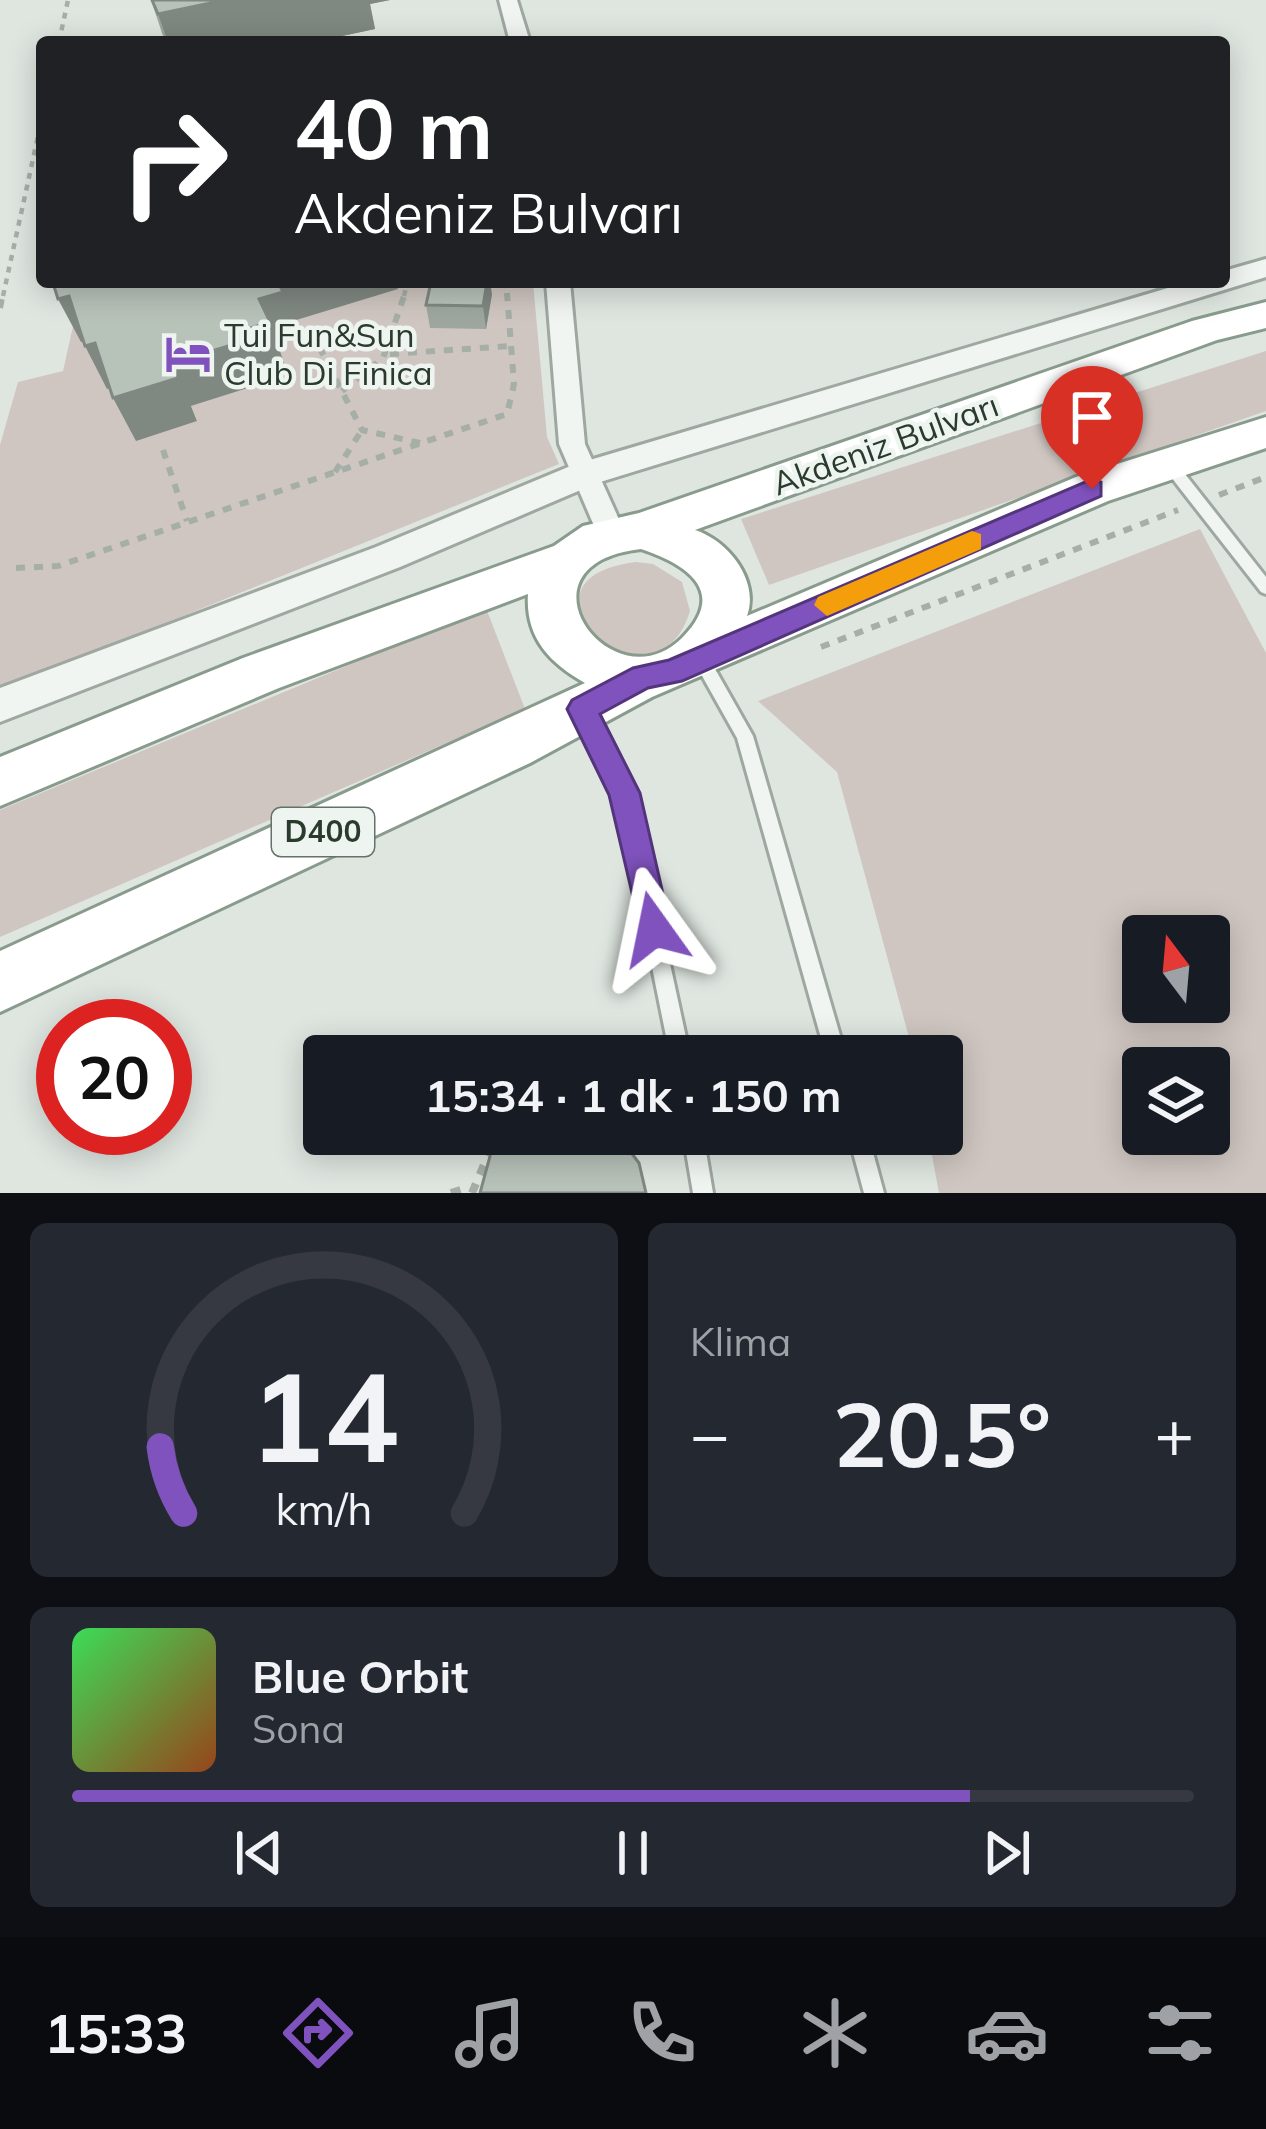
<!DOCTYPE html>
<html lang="tr">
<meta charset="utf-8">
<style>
:root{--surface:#171b24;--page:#242831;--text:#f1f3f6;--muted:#9ea1a6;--line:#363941;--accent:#8052bd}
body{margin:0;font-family:Mulish,sans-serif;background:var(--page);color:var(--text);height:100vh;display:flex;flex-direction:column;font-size:45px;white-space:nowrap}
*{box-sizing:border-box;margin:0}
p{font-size:39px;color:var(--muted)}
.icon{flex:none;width:66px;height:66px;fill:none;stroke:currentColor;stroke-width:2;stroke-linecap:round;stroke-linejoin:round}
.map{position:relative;height:1193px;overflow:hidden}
.details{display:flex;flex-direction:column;gap:30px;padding:30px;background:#0d0f14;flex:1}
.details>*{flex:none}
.top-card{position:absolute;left:36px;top:36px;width:1194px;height:252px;border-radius:12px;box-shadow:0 6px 30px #0003;background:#202124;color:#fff;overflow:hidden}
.needle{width:78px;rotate:344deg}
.buttons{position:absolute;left:1122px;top:915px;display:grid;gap:24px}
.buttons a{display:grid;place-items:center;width:108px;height:108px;border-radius:12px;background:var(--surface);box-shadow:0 6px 30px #0003;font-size:60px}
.speed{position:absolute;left:36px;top:999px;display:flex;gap:24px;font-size:60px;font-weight:700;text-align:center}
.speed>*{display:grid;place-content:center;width:156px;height:156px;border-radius:50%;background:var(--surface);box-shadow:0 6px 30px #0003;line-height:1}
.speed .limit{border:18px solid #d22;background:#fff;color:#111}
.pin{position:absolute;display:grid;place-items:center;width:102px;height:102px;color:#fff;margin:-123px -51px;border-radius:50% 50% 50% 0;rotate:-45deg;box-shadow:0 0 12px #0007}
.pin .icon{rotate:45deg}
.me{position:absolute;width:132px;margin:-66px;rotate:348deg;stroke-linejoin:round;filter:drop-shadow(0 0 9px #0008)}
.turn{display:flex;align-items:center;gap:42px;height:252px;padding:0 60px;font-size:54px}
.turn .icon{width:156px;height:156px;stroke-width:2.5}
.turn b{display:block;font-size:84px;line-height:102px}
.big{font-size:90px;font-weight:700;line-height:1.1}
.details .tile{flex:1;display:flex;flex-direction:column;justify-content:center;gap:18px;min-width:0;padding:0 42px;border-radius:18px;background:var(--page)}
.details .dial{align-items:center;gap:0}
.dial svg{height:312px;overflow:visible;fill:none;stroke:var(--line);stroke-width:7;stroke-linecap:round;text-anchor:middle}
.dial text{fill:var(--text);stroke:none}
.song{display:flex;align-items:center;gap:36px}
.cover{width:144px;height:144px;border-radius:18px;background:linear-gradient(135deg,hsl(130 70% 55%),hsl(20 70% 35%))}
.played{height:12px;border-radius:6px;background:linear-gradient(90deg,var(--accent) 80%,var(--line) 80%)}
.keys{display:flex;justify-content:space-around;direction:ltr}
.heat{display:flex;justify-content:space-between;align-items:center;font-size:66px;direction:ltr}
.details .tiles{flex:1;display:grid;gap:30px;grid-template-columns:1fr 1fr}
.tile:last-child{grid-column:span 2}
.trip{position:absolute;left:303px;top:1035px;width:660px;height:120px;border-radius:12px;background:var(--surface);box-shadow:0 6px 30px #0003;font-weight:700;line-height:120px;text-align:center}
.tabs{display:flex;height:192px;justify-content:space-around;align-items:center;background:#090b0e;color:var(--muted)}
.tabs .icon{width:84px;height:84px}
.tabs .current{color:var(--accent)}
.tabs b{font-size:54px;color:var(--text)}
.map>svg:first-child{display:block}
</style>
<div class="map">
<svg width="1266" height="1193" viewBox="0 0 1266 1193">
<rect width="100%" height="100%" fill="#dfe6e0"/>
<g fill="#cfc6c1" fill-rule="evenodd">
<path d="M94,282c-6,102 17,101 103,138l-6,-14 60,-19 -4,-9 37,-12 -10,-24c55,-69 179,-60 259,-60l14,155 12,27 -559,226v-245l18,-63 45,-11 19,-85z"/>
<path d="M1266,351v60l-497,174 -28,-66z"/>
<path d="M1200,529l66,124v540h-327l-11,-59h14v-78h-28l-77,-284 -79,-71zM1209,936v66h-66v-66zM1209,1068v66h-66v-66z"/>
<path d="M636,562l17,2 29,18 8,29c-35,115 -195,-32 -54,-49z"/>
<path d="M486,608l39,101 -525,228v-127z"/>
</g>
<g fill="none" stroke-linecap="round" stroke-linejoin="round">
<g stroke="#9ea8a0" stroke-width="6">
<g id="service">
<path d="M1169,459l5,1 92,117v17l-5,-2 -97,-124 -2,-4z"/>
<path d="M700,651l6,2 47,83 93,320h-20l-89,-318 -45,-80 2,-5z"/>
<path d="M585,707l6,2 42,84 57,263h-20l-53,-262 -40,-80 2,-5z"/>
<path d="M683,1134h20l10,59h-20z"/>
<path d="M848,1134h20l16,59h-20z"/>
</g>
</g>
<g stroke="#9ea8a0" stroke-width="6">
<g id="minor">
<path d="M499,0h18l13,42h-20z"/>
<path d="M546,282h24l15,162 41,91 -14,11 -14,-11 -39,-91z"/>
</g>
</g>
<g stroke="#9ea8a0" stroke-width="6">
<path id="tertiary" d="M1266,259v18l-669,206 -197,84 -400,155v-34l376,-141 197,-82 615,-183h36v-11z"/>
</g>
<g stroke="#889b8c" stroke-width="6">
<path id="trunk" d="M1266,302v26l-49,12 -522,190c32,10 65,50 52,86l329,-139 190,-60v31l-158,53 -456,196 -122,66 -530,249v-61l585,-268c-36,-20 -60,-46 -57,-89l-249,94 -279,118v-49l243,-99 311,-112 29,-20 56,-13 553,-192zM641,549c45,15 88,42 41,89 -70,69 -175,-74 -41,-89z"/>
</g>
<g stroke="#a5aea7" stroke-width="4.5" stroke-dasharray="6 6" stroke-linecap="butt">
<path d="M59,42l9,-42"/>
<path d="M506,282l1,14"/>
<path d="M3,296l39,-178"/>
<path d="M404,296l3,-12 22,-2"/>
</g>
<g stroke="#a5aea7" stroke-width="6" stroke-dasharray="9 9" stroke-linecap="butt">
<path d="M0,308l3,-15"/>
<path d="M311,331l51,99 58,13"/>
<path d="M390,354l121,-8"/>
<path d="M342,391l41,-33 22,-65"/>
<path d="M163,450l24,71"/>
<path d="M335,472l27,-42"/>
<path d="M1219,495l47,-18"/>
<path d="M16,568l42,-2 449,-152 7,-30 -7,-91"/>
<path d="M821,647l357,-137"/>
</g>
<g stroke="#a5aea7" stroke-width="8" stroke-dasharray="10 10" stroke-linecap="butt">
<path d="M451,1193l19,-6"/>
<path d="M472,1193l25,-59"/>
</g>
<use href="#service" fill="#f1f5f2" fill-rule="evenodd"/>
<use href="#minor" fill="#f1f5f2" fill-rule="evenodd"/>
<use href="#tertiary" fill="#f1f5f2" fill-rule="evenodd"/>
<use href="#trunk" fill="#fff" fill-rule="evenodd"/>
</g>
<g fill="#9da79f">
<path d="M151,0h239l-20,4 5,25 -61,13h-149z"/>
<path d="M492,294l-6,35 -56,-1 -4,-23z"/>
</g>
<g fill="#808882">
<path d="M225,0h165l-20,4 5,25 -61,13h-146l-10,-28z"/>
<path d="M278,282h118l2,7 -105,32 4,14 -20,7 8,24 -37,11 3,10 -60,19 6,15 -61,20 -23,-43 59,-35 59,-29 28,-35z"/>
<path d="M487,282h3l2,12 -6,35 -3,-23z"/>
<path d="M69,296l22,43 -10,3 -23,-43z"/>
<path d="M95,343l22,43 -10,3 -22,-43z"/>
</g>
<g fill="#b7c2b9" stroke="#808882" stroke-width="3">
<path d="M152,0h73l-67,14z"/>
<path d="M57,282h221l5,10 -24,7 11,23 -39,12 4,10 -63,19 6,15 -65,20 -18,-55 -10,3 -16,-50 -11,3 -5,-16z"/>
<path d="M431,282h56l-4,24 -57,-1z"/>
<path d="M496,1134h121l22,29 7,30h-166z"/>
</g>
<path fill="#8052bd" stroke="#53357b" stroke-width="3" d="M1092,479l9,3v14l-419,185 -34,7 -48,26 40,79 31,136 -5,11 -12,5 -11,-5 -34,-145 -42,-86 5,-9 61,-32 36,-8z"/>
<path fill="#f59e0b" d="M972,531l9,3v15l-154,67 -13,-11 4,-8z"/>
<defs>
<g id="hotel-bare" transform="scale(3.6)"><path d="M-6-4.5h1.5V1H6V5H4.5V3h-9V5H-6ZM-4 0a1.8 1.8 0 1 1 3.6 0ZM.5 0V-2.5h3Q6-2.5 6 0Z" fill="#8052bd" stroke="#eef4ef" stroke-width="2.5" paint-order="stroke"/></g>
</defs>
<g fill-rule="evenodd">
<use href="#hotel-bare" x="188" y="354"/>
</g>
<g text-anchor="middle" stroke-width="9" stroke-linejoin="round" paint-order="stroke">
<rect fill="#eef4ef" stroke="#657267" stroke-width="3" x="272" y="808" width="102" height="48" rx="9"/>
<g font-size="30" font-weight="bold" fill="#2a3b2d">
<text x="323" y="842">D400</text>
</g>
<g font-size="33" fill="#2a3b2d" stroke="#eef4ef" text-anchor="start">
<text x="224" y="347">Tui Fun&amp;Sun<tspan x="224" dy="38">Club Di Finica</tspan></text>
</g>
<g font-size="33" fill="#2a3b2d" stroke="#eef4ef">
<text transform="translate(885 444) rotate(-20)" y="12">Akdeniz Bulvarı</text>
</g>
</g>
</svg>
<div class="buttons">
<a><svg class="needle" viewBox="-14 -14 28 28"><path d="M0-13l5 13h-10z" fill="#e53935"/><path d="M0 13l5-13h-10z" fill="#9ea1a6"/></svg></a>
<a><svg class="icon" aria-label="layers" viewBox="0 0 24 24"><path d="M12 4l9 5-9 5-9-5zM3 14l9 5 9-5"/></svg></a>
</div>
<div class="speed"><div class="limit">20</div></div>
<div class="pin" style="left:1092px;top:489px;background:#d93025"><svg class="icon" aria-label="arrive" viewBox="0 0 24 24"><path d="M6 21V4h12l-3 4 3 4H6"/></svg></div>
<svg class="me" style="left:654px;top:929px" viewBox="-20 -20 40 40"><path d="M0-17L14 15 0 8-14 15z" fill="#8052bd" stroke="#fff" stroke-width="4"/></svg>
<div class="trip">15:34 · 1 dk · 150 m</div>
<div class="top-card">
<div class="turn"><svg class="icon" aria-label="right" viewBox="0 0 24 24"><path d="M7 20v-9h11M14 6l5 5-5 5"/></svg><div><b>40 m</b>Akdeniz Bulvarı</div></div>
</div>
</div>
<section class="details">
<div class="tiles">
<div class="tile dial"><svg viewBox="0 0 100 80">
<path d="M14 69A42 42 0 1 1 86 69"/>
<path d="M14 69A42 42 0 0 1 8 52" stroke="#8052bd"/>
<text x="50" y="56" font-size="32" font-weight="700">14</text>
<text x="50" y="72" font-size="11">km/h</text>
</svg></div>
<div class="tile"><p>Klima</p>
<div class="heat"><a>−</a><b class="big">20.5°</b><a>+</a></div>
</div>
<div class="tile">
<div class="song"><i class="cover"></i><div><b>Blue Orbit</b><p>Sona</p></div></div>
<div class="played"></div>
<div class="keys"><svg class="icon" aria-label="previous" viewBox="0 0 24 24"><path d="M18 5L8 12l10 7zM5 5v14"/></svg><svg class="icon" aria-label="pause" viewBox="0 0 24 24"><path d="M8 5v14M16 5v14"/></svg><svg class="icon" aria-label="next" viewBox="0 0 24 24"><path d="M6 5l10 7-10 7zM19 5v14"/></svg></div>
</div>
</div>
</section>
<nav class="tabs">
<b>15:33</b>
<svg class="icon current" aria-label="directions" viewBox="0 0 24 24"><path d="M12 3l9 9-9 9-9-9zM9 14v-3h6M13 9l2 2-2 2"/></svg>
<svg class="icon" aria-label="music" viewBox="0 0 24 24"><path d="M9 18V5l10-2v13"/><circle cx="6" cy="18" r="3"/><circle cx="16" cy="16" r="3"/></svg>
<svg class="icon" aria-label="phone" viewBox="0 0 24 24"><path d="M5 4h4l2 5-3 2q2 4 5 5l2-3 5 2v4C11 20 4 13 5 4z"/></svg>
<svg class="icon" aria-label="climate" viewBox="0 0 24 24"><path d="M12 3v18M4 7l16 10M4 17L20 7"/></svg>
<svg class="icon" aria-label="car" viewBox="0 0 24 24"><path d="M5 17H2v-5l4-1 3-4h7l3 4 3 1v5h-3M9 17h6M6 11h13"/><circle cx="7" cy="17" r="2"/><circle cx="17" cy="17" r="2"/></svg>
<svg class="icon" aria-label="filters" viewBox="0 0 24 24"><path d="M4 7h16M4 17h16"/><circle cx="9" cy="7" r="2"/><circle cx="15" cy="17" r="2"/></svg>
</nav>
